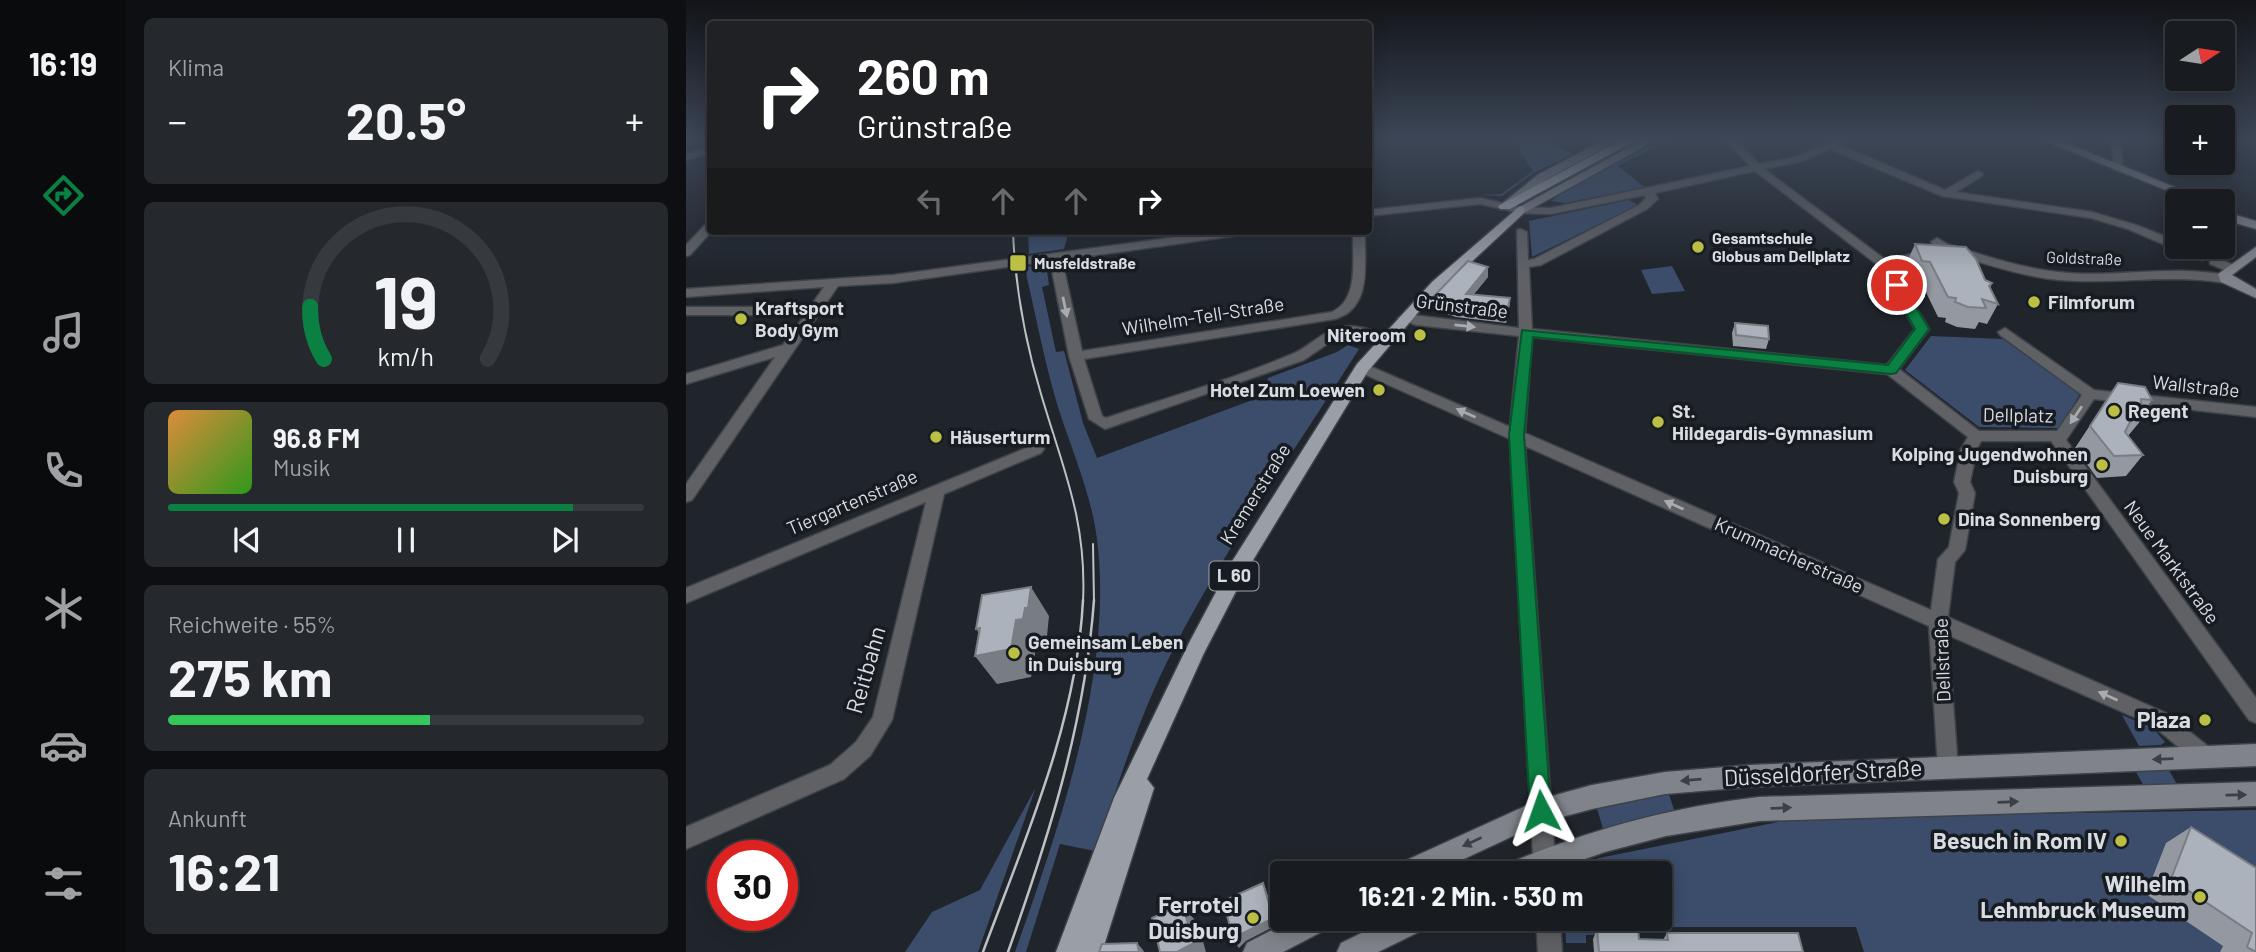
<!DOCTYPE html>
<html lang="de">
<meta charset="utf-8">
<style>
:root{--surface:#181c21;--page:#25292e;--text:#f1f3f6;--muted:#9fa1a5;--line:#363a3f;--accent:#0b8043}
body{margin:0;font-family:Barlow,sans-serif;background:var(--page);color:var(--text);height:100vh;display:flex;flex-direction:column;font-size:26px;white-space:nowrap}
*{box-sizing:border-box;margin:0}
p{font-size:23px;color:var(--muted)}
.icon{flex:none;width:38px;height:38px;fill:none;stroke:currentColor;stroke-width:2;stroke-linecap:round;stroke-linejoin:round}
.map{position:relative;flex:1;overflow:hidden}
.side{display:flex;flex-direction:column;gap:18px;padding:18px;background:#0d0f12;width:560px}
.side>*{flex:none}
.top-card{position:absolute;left:21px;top:21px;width:665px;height:214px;border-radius:7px;box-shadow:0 4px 18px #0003,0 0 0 2px var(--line);background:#202124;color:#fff;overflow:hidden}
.needle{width:46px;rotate:78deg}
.tools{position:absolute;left:1479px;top:21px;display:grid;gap:14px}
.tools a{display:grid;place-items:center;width:70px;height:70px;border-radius:7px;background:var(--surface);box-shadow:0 4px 18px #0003,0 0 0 2px var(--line);font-size:35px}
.speed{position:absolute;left:21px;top:840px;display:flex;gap:14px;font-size:35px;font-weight:700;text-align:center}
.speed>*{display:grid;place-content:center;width:91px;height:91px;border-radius:50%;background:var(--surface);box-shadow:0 4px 18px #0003,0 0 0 2px var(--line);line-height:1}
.speed .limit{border:10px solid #d22;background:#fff;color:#111}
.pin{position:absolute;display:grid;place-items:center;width:60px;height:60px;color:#fff;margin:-30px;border:4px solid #fff;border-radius:50%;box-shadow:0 2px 7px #0007}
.me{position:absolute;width:77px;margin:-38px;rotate:356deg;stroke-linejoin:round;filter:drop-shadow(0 0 5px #0008)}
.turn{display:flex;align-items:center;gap:24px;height:147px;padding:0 35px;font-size:32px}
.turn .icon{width:91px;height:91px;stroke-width:2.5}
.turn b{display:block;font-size:49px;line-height:60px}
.lanes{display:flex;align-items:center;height:66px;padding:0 35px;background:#0003;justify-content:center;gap:35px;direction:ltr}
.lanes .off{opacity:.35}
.big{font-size:52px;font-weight:700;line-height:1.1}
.side .tile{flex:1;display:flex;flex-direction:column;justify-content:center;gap:10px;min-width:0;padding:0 24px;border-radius:10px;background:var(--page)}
.side .dial{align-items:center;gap:0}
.dial svg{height:182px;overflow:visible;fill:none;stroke:var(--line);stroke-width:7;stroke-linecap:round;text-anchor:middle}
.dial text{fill:var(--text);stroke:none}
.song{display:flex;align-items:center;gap:21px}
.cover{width:84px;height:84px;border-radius:10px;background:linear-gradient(135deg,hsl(30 70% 55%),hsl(110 70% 35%))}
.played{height:7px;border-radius:4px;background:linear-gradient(90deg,var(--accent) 85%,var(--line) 85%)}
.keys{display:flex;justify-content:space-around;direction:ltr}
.heat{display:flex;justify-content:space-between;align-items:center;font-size:38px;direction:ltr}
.charge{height:10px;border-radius:5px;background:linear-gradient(90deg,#34c759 55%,var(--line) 0)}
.trip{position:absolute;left:584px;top:861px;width:402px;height:70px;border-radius:7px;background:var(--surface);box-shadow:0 4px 18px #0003,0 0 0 2px var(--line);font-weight:700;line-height:70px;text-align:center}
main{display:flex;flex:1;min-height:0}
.tab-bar{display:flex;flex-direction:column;width:126px;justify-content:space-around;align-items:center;background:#0a0b0d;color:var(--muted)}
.tab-bar .icon{width:49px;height:49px}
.tab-bar .active{color:var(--accent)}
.tab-bar b{font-size:32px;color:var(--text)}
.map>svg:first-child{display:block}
</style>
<main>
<nav class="tab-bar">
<b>16:19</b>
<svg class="icon active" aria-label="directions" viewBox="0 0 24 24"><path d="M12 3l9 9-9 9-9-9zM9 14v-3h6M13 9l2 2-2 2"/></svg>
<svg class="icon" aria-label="music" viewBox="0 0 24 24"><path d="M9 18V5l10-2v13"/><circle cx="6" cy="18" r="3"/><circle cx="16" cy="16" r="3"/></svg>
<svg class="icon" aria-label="phone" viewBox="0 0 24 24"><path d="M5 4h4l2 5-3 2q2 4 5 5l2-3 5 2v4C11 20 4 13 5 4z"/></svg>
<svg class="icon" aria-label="climate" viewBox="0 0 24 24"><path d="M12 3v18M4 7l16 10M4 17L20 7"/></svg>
<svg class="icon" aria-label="car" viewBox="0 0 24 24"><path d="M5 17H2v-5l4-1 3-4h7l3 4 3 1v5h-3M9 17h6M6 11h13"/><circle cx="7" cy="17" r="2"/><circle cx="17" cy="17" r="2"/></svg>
<svg class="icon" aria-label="filters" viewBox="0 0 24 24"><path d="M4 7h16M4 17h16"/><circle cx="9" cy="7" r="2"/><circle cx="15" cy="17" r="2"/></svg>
</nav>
<section class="side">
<div class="tile"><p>Klima</p>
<div class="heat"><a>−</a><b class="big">20.5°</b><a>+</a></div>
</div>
<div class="tile dial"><svg viewBox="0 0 100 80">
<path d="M14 69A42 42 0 1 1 86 69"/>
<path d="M14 69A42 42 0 0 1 8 46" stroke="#0b8043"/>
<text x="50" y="56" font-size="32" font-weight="700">19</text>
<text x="50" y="72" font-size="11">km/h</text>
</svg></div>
<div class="tile">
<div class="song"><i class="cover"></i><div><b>96.8 FM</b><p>Musik</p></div></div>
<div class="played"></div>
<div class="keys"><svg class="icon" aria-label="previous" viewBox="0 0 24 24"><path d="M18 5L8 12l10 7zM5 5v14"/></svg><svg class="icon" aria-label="pause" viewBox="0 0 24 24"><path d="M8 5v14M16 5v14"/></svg><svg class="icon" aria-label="next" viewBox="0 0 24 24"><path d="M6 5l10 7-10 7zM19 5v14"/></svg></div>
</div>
<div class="tile"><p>Reichweite · 55%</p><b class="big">275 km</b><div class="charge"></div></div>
<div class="tile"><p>Ankunft</p><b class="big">16:21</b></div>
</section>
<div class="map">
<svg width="1570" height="952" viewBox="0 0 1570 952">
<rect width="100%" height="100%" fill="#20252c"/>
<g fill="#3b4d6b">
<path d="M832,139h30l6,6 19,9 -38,18 -33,24 -22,-1 21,-1 32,-23 -13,-19z"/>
<path d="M978,139h22l-19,2 -49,25 26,21 -79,16 -14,-2 16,-12z"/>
<path d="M943,200l9,5 -106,52 -3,-36z"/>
<path d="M342,231h41l-5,18 -35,5z"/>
<path d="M360,264l3,21 -7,2 14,65 8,-1 19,72 14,35 166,-62 5,-18 69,-26 11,-7 11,4c-62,99 -132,195 -185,299 -34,65 -55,134 -79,203l-35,-7 -34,108h-11c44,-124 99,-280 82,-413 -6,-46 -25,-88 -39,-132 -13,-43 -21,-86 -31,-129l-1,-11z"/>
<path d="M986,266l13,25 -33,3 -11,-24z"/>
<path d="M1245,336l72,3 77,55 -21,34 -80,-1 -74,-57z"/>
<path d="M1436,715l31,13 12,14 -4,3 -22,1z"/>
<path d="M1480,765l12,21h-34l-11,-19z"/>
<path d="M350,787l-58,165h-73l27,-40 48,-22z"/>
<path d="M982,791l7,22 -71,19 -8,-27z"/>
<path d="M1570,810v142h-392l-8,-25h-227v7l-43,1v8h-20l-1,-24h96v-46h-95l33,-15 179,-36 69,-5z"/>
</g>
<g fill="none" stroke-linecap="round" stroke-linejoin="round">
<path stroke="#3c4047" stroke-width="11" stroke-dasharray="11 6" stroke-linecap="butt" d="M1509,253l19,8"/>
<g stroke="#3e4249" stroke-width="3">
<g id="minor">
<path d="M1038,139h11l24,25 37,-7 40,-18h13l-10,6 106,45 33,-19 5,3 -1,2 -26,16 136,20 44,13 41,16v6h14l8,3v6h-8l-63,-27 -37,-11 -149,-22 -112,-47 -27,12 -39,8 122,91 46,-11v6l-41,11 38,63 -30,40 80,62h78l25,-36 -82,-60 -2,-3 7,-4 89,62 162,17v10l-162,-18 -28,41 190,258v25l-7,-3 -198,-279h-70l-4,8 -7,33 5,11 -10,57 -10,12 -7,55 218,96 48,38 3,7 -3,7 -7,3 -7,-3 -48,-40 -204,-90 10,133 -3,7 -7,3 -7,-3 -3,-7 -9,-142 -404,-180 31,427h-22l-24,-434 -153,-68 -2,-3 2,-3h10l143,62 9,-91 -103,-11 -18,-7 7,-4 114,14 -2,-98 4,-1 6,3 1,28 6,-1 105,-54 7,-7 -1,-3 -94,19 -31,-1 -40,-9 -112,12v-6l112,-12 40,9 31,1 199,-42zM1069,171l124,95 36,63 -28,36 -355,-36 -3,-62 12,-2 106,-56 11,-10 -3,-6zM846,337l355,37 81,63 -7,12 -7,33 5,11 -10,54 -11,12 -7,51 -406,-177z"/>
<path d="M1425,139h10l2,33 -9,-2z"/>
<path d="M24,147v6l-24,7v-6z"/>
<path d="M24,223l2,8 -22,24 -4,1v-11l20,-21z"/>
<path d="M535,231h32l-6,3 -185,26 20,91 250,-39c28,-13 20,-54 21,-81h12c-1,32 8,77 -30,88l-251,40 18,57 4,2c61,-20 124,-38 184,-63 19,-7 31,-24 52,-28 16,-3 31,4 47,9l2,3 -7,4 -24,-8h-16l-8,3 -32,22 -199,69 -16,-10 -20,-63 -19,-95 -157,22 -55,3 -146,214 -6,2v-18l89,-127 -89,27v-10l97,-29 22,-30h-119v-8h124l14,-20 -138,10v-8l207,-14z"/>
<path d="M1251,238l10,6c36,11 73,24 111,28 57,7 116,-9 172,4l2,3 -6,4c-55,-10 -111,2 -167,-3 -41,-4 -81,-19 -120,-30l-8,-8z"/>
<path d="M1528,257l22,9 2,3 -6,4 -22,-9v-6z"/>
<path d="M350,444l5,1 3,4 -3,4 -97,41 -52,226 -22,36 -26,23 -158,70v-22l144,-62 26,-23 17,-25 53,-215 -240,101v-15z"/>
<path d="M850,919h24l2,33h-24z"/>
</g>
</g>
<g stroke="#3e4249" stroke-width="3">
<g id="secondary">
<path d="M920,139h15l-74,40 -38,30h-8l-2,-3 40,-32z"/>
<path d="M958,139h14l-134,74h-8l-2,-3z"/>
<path d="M1354,139h16l153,62h-16z"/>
<path d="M1536,211l34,10v8l-34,-10z"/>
<path d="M1570,247v10l-24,18 24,14v9l-35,-16 -3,-8z"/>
<path d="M1570,744v22l-506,21 -85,7 -73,15 -49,13 -109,51h-39l3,-9 143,-65 51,-14 73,-13 85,-7z"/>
<path d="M1570,782v24l-497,15 -93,15 -61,16 -60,21h-41l3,-9c82,-34 164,-57 252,-67z"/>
<path d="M607,919h40l-4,9 -46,24h-40l4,-9z"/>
<path d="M704,919h41l-4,9 -49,24h-41l4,-9z"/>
</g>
</g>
<g stroke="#3e4249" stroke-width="3">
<path id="primary" d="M834,206l4,1v6l-102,95 -54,63 -121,199 -43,83 -57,126 7,9 -52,164h-46l58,-154 75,-155 44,-83 124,-196 75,-82z"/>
</g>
<g stroke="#3e4249" stroke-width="4">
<path id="trunk" d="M937,139h15l-128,70h-10l-2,-3z"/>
</g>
<use href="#minor" fill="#5f6165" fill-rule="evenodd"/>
<use href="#secondary" fill="#80848a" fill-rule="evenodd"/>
<use href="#primary" fill="#9a9ea6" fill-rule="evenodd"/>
<use href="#trunk" fill="#a6aab3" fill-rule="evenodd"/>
<g stroke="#bdc1c6" stroke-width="2">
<path d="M327,231c2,55 12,110 28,163 22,75 46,126 42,208"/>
<path d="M407,544l1,58"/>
</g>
<g stroke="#bdc1c6" stroke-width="2.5">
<path d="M297,952c42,-113 94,-230 100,-352"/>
<path d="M322,952c41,-116 77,-229 86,-352"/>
</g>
</g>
<g fill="#9499a1">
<path d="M1229,244l77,39 -2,5 8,16 -11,20 -8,-2 -4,7 -18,-2 -12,-5 1,-4 -8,-1 -17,-35 -8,-1 -7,-17z"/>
<path d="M802,277l-15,18 37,3 -1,11 -3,14 -50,-6 -25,-8v-10z"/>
<path d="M1049,323l34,16 -3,10 -33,-3 -1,-13z"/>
<path d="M1432,383l34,17 -11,14 1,5 -14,17 15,19 -17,21 -29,2 -22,-30z"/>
<path d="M1505,827l65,41v84h-36l3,-6 -77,-52 20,-51z"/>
<path d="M911,929l42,10 24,1 4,-7 136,19h-209l-1,-13z"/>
</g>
<g fill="#787d83">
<path d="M802,267v10l-22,27v-10z"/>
<path d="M824,298l-1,11 -3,14 1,-11z"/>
<path d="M345,587l18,29 -2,20 -4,1 -1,10 -6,1 -5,29 -34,7 -22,-28 19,-3 -18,-24 49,-21z"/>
<path d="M577,883l3,7 11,35 -31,16 -7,7 -5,-7z"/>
<path d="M496,904l16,20 8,28h-29z"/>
<path d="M451,943l6,7 1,2h-5z"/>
</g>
<g fill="#acb2bb" stroke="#787d83" stroke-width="2">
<path d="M1229,244l51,3 10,12 9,21 7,3 -3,3 9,18 -16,-5 4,9 -18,-1 -13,-5 1,-4 -8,-1 -18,-35 -8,-1z"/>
<path d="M782,261l20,6 -22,27 44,4 -3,14 -51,-5 -25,-8z"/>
<path d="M1049,323l33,3 1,13 -33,-4z"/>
<path d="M1432,383l27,4 7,13 -11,-1 1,20 -9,-3 -8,16 18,23 -29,1 -24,-30z"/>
<path d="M345,587l-3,21h-3l-2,11 -7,1 -5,29 -36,7 5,-28 -4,1 6,-34z"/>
<path d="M1505,827l65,41v84l-9,-5 5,-14 -81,-54z"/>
<path d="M577,883l10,35 -32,16 -7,7 -11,-40z"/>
<path d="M496,904l12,39 -17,9h-17l-8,-34z"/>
<path d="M911,929h41l1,10 29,1 -1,-7h131l5,19h-204z"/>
<path d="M451,943l2,9h-40l3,-8z"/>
</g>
<defs><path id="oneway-solid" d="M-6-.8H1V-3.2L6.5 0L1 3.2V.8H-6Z" transform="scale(1.75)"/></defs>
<g fill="#a8abaf">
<use href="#oneway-solid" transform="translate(379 307) rotate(78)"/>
<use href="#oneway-solid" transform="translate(779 326) rotate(6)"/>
<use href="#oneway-solid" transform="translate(780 413) rotate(-156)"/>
<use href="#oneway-solid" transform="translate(1390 415) rotate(124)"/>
<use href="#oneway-solid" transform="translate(988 505) rotate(-156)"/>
<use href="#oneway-solid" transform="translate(1422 696) rotate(-156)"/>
</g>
<g fill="#3c4046">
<use href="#oneway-solid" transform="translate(1477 759) rotate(178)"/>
<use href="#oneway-solid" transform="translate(1005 780) rotate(175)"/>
<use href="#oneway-solid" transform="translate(1550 795) rotate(-1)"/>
<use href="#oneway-solid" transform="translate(1322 802) rotate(-2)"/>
<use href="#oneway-solid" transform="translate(1095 808) rotate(-2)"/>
<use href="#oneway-solid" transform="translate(786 842) rotate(155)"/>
</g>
<linearGradient id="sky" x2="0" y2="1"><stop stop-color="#121418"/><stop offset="0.51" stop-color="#3c4656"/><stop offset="1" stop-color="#3c4656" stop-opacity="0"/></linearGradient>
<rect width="1570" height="272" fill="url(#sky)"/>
<path fill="#0b8043" stroke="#07532c" stroke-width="2" d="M1211,281l6,4 26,44 -33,44 -5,1 -358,-37 -9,98 27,376 -3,8 -7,3 -8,-3 -3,-8 -21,-376 13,-105 366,35 27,-36 -25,-44z"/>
<g fill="#bbc044" stroke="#171b22" stroke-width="2.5">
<circle cx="1012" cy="247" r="7"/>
<rect x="323" y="254" width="18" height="18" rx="3.5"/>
<circle cx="1348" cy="302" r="7"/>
<circle cx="55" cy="319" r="7"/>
<circle cx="734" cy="335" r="7"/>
<circle cx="693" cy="390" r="7"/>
<circle cx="1428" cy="411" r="7"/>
<circle cx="972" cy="422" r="7"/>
<circle cx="250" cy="437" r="7"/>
<circle cx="1416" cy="465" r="7"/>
<circle cx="1258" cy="519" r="7"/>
<circle cx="328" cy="653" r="7"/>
<circle cx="1519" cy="720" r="7"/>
<circle cx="1435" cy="841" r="7"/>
<circle cx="1514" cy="897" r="7"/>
<circle cx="567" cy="918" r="7"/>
</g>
<g text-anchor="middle" stroke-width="7" stroke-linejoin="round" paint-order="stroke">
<g font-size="16" font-weight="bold" fill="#d9dce1" stroke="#171b22" text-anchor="start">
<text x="1026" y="244">Gesamtschule<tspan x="1026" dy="18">Globus am Dellplatz</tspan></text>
<text x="348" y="269">Musfeldstraße</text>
</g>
<g font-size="16" fill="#d9dce1" stroke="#171b22">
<text transform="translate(1398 258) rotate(2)" y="6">Goldstraße</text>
</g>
<rect fill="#171b22" stroke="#9fa2a8" stroke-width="2" x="523.5" y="561.5" width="49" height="29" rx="5"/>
<g font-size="18" font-weight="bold" fill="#d9dce1">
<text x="548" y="582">L 60</text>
</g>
<g font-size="19" font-weight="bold" fill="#d9dce1" stroke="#171b22" text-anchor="start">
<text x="1362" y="309">Filmforum</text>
<text x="69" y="315">Kraftsport<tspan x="69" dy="22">Body Gym</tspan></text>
<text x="720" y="342" text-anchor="end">Niteroom</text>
<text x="679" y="397" text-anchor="end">Hotel Zum Loewen</text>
<text x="986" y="418">St.<tspan x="986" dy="22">Hildegardis-Gymnasium</tspan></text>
<text x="1442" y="418">Regent</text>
<text x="264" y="444">Häuserturm</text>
<text x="1402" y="461" text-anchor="end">Kolping Jugendwohnen<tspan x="1402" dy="22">Duisburg</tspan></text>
<text x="1272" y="526">Dina Sonnenberg</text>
<text x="342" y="649">Gemeinsam Leben<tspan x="342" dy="22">in Duisburg</tspan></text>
</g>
<g font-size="19" fill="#d9dce1" stroke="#171b22">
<text transform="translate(776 306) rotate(7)" y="7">Grünstraße</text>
<text transform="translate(517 316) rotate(-9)" y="7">Wilhelm-Tell-Straße</text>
<text transform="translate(1510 386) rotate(6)" y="7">Wallstraße</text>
<text transform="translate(1332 415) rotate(1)" y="7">Dellplatz</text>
<text transform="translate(569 494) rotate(-58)" y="7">Kremerstraße</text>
<text transform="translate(166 502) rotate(-23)" y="7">Tiergartenstraße</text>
<text transform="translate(1103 555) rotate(24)" y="7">Krummacherstraße</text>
<text transform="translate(1486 562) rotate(54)" y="7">Neue Marktstraße</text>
<text transform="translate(1256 660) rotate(-92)" y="7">Dellstraße</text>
</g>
<g font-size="23" fill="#d9dce1" stroke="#171b22">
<text transform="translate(180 670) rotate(-74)" y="8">Reitbahn</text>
<text transform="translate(1137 773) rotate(-3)" y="8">Düsseldorfer Straße</text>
</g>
<g font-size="23" font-weight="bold" fill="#d9dce1" stroke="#171b22" text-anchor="end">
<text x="1505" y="728">Plaza</text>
<text x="1421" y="849">Besuch in Rom IV</text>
<text x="1500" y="892">Wilhelm<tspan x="1500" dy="26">Lehmbruck Museum</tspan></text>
<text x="553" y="913">Ferrotel<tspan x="553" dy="26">Duisburg</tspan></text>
</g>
</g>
</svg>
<div class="tools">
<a><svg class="needle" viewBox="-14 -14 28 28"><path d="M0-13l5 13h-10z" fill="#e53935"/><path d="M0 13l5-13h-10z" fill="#9fa1a5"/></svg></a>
<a>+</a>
<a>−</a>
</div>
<div class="speed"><div class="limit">30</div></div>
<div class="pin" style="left:1211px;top:285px;background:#d93025"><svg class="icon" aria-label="arrive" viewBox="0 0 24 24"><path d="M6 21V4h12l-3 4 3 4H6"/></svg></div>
<svg class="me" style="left:855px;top:811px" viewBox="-20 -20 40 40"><path d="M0-17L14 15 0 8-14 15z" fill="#0b8043" stroke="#fff" stroke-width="4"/></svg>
<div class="trip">16:21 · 2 Min. · 530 m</div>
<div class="top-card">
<div class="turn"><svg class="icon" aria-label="right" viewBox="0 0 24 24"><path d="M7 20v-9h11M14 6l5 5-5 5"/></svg><div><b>260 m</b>Grünstraße</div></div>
<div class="lanes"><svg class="icon off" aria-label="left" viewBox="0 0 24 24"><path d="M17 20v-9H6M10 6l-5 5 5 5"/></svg><svg class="icon off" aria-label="ahead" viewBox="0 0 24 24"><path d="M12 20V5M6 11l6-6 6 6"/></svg><svg class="icon off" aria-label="ahead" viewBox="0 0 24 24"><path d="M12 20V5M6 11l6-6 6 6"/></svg><svg class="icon" aria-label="right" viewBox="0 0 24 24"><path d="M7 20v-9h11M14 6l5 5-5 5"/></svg></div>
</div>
</div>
</main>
